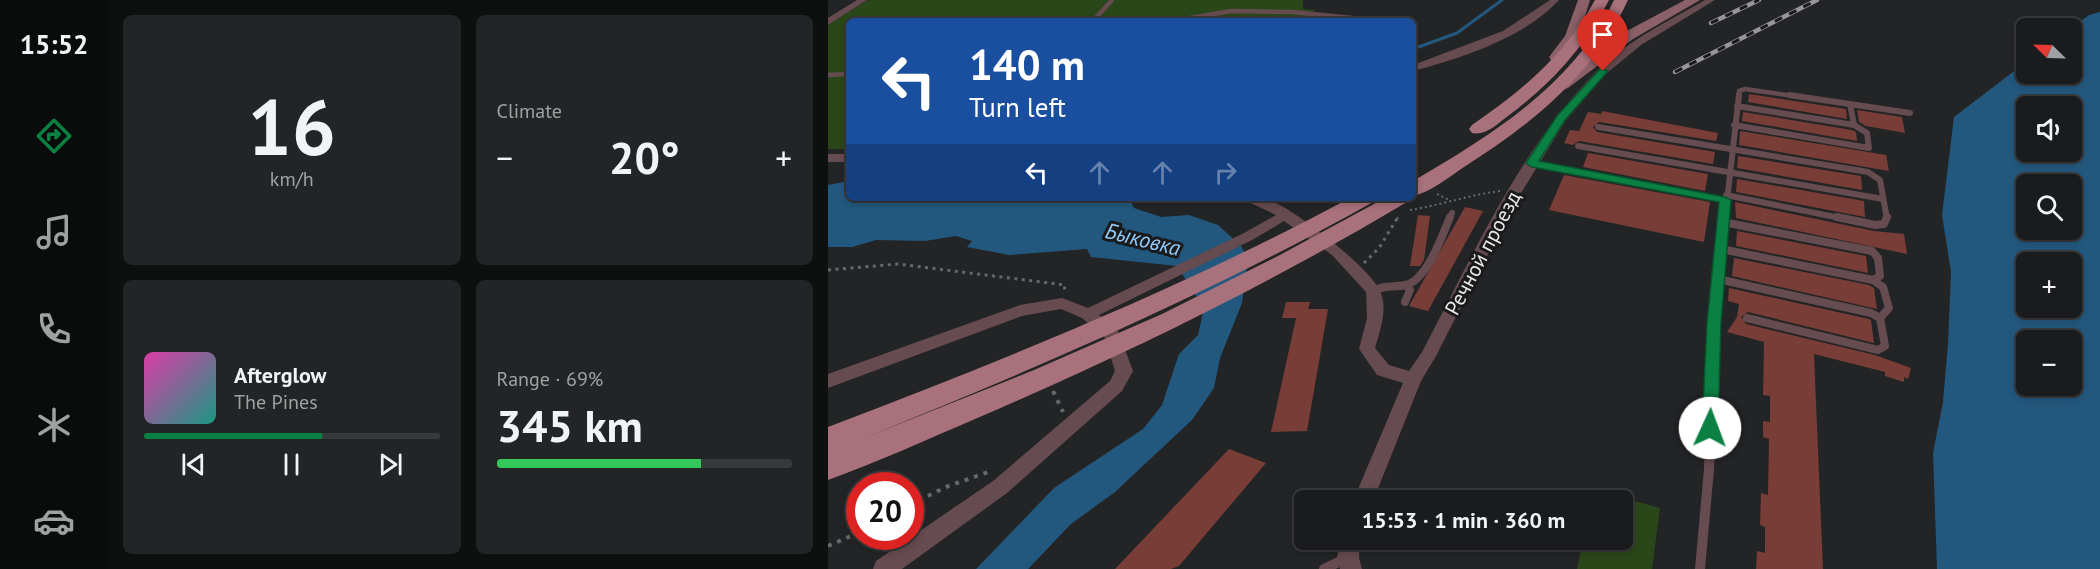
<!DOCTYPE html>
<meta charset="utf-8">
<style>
:root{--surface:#1a1b1c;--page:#232425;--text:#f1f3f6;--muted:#9fa1a3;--line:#38393b;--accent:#0b8043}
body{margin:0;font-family:"PT Sans",sans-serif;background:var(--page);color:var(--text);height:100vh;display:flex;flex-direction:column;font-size:22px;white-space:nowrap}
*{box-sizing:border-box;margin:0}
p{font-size:20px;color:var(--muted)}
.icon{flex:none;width:33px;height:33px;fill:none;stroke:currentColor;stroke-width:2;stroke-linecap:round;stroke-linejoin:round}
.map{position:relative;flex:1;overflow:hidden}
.drawer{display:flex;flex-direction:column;gap:15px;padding:15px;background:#0e0f0f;width:720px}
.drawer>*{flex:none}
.banner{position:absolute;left:18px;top:18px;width:570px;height:183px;border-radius:9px;box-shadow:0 3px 9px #0003,0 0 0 2px var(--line);background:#1a4fa0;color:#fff;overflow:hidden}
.needle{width:39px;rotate:293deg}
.buttons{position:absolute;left:1188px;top:18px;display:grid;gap:12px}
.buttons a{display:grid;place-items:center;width:66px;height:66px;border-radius:9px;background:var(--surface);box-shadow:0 3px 9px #0003,0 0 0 2px var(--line);font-size:30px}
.speed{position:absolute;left:18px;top:472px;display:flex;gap:12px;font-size:30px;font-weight:700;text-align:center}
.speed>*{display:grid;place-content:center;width:78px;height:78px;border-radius:50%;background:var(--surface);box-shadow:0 3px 9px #0003,0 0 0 2px var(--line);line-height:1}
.speed .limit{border:9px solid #d22;background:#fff;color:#111}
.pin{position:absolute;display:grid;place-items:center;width:51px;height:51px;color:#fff;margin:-62px -26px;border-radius:50% 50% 50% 0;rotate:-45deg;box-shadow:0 0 6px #0007}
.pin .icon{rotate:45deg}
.me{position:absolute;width:66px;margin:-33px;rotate:2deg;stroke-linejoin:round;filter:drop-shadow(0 0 4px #0008)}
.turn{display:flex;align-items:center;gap:21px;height:126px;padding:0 24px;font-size:27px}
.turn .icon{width:78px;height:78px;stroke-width:2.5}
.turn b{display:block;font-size:42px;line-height:51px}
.lanes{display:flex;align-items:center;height:57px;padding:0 24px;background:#0003;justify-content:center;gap:30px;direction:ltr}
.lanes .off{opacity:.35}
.big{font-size:45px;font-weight:700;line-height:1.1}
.drawer .widget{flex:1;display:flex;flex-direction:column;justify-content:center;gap:9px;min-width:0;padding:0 21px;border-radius:9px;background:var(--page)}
.drawer .dial{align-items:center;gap:0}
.dial b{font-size:78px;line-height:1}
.song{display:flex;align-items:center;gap:18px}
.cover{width:72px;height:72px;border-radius:9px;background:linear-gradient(135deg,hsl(320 70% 55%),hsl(170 70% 35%))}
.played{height:6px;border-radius:3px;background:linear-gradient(90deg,var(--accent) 60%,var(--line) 60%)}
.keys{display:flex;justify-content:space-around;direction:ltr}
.heat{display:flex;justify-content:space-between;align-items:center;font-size:33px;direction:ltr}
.charge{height:9px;border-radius:4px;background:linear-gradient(90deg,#34c759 69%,var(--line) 0)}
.drawer .tiles{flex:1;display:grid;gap:15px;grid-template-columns:repeat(2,1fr)}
.trip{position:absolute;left:466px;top:490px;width:339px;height:60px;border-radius:9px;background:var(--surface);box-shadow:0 3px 9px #0003,0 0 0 2px var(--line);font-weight:700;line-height:60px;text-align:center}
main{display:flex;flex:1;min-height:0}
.dock{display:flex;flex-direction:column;width:108px;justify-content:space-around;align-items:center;background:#0a0b0b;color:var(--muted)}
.dock .icon{width:42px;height:42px}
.dock .active{color:var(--accent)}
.dock b{font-size:27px;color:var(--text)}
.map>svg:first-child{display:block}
</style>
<main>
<nav class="dock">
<b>15:52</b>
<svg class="icon active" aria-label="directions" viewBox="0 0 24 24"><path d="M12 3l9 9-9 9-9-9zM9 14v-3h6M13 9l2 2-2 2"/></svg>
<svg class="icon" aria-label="music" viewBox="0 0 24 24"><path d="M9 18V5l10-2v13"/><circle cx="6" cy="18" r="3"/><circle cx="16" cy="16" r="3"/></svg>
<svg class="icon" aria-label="phone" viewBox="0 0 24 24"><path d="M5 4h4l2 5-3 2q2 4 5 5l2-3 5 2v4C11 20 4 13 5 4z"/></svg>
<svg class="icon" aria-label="climate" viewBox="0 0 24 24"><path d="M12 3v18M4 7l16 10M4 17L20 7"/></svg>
<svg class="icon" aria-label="car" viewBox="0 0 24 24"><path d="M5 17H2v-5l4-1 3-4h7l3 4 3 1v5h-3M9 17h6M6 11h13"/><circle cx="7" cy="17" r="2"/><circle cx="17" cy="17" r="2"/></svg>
</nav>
<section class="drawer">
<div class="tiles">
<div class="widget dial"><b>16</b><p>km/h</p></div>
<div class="widget"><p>Climate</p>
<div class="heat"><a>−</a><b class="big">20°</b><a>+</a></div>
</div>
<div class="widget">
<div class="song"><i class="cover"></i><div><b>Afterglow</b><p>The Pines</p></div></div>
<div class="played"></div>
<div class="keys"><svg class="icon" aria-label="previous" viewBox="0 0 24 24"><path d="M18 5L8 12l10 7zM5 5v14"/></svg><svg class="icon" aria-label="pause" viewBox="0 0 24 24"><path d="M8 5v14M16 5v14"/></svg><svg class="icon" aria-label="next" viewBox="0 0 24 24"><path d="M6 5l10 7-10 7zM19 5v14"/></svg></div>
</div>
<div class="widget"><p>Range · 69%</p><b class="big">345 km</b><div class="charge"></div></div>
</div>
</section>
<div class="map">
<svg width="1272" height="569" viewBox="0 0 1272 569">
<rect width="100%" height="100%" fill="#232426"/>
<g fill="#2a4719">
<path d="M40,0h435v9l12,1 -9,11h-457v128h-21v-124z"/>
<path d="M766,490l66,18 -8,61h-75l6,-29h40v-39h-32z"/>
</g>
<g fill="#23587e" fill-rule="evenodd">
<path d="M1272,12v557h-163l-4,-116 10,-51 5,-58 3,-72 -9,-57 12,-98 72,-55v12h46l-1,-46 18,-13zM1198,106h46v46h-46zM1198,184h46v46h-46zM1198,262h46v46h-46zM1198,340h46v46h-46z"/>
<path d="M21,181v17h280l5,10 27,9 28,-2 29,10 23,21 7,13 -6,44 -22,55 -6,30 -22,32 -77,72 -44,32 -43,45h-52l78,-81 89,-59 19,-24 17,-51 19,-19 6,-27 -27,-42 -86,-9 -4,-8 -78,6 -42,-8 5,-6 -16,-5 -31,5 -49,-1 -24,7h-24v-62z"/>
</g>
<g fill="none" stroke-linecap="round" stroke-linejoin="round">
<path stroke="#23587e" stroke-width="3" d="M585,49l44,-16 45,-33"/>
</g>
<g fill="#783d36">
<path d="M921,94l97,15 1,10 -99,-17z"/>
<path d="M1029,110l45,7 3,16 -39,-7 -7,-4z"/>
<path d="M774,111l116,22 -2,8 -117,-19 -6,5 4,5 118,20 -2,12 -134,-23 -6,4 -9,-2 6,-13 9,1 9,-19 13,2z"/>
<path d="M915,112l109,18 4,2 1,9 -115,-20z"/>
<path d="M912,131l146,24 3,16 -150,-26z"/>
<path d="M760,153l120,21 -3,17 -122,-24z"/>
<path d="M910,156l123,20 1,14 -125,-22z"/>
<path d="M736,175l146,27 -6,40 -155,-32z"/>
<path d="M909,179l127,22 1,16 -129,-25z"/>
<path d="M907,202l139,29 30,3 3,20 -171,-36z"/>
<path d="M637,207l18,4 -55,100 -19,-5z"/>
<path d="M590,215l12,1 -6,44 -4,6h-10z"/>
<path d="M909,231l129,25 2,17 -132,-27z"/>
<path d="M906,258l135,27 5,3 3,21 -145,-33z"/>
<path d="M901,288l140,31 2,1 3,23 -126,-31 -7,5 5,7 129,31 36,13 -3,11 -4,-2v5l-19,-6v-4l-71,-18 9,215h-67l1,-18 8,2v-26l-5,-2 1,-32 7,2 1,-56 -6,-2v-16l7,1v-26l-7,-1 1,-53 -37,-10 10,-15 2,-13 -11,-3z"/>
<path d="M458,302h24l-2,7h20l-21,122 -36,1 25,-114h-14z"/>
<path d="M401,449l37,14 -87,103 -8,3h-56z"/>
</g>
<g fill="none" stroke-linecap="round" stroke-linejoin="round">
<g stroke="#676869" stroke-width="2" stroke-dasharray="2 3" stroke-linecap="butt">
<path d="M609,194l14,7"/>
<path d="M582,210c31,-5 59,-15 90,-19"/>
<path d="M569,219l2,-3"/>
</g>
<g stroke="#676869" stroke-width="3" stroke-dasharray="3 4.5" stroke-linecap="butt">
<path d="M536,263l15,-15 19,-31"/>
<path d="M0,270l70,-6 167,21 -1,7"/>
</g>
<g stroke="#676869" stroke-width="4" stroke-dasharray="4 6" stroke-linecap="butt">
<path d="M225,391l10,21"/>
<path d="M82,505l36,-18 45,-16"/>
<path d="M0,546l32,-14"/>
</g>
<g stroke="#664b50" stroke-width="4.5">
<path d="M265,21l19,-21"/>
<path d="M345,21l58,-10 61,1 91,9"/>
<path d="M0,75l21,-1"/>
<path d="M910,97l1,-6 6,-2 55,8"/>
</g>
<g stroke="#664b50" stroke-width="6">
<path d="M961,95l121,18"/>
<path d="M1022,104l4,21"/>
<path d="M906,125l135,23 -2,-15 -13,-8 -117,-19"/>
<path d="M770,127l270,45 12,8 7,39"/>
<path d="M750,146l305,53"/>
<path d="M704,163l193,37"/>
<path d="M898,195l119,24"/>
<path d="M621,219l3,-6"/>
<path d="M897,219l14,-124"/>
</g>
<g stroke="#664b50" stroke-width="8">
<path d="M1009,217l38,8 9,-1 3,-7"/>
<path d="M893,249l152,31 7,-4 -2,-18 -6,-7 -149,-29"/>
<path d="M890,279l153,34 9,5 5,28 -7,4 -131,-32"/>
<path d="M1045,280l10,7 6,21 -9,10"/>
<path d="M545,291c11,-7 21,-3 33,-6 21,-5 36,-49 44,-68"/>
<path d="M577,302l5,-12 -4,-5"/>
<path d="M884,374l2,-51 11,-106"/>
</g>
<g stroke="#664b50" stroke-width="10">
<path d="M496,569l23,-11"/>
<path d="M872,569l9,-100 3,-97"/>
</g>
<g fill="#664b50" fill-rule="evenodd">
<path d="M29,0h10l-39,25v-7z"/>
<path d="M722,0h9c-35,38 -97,58 -146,71v-6l90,-34z"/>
<path d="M877,0h10l-74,45 -34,28 -41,47 -56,91 -74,145 -15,25 -48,120h-20l50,-118 -26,-8 -18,-26 8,-31 -1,-26 -34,-37 -48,-34 -30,18 -155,76 19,16 15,40 -11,20 -115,102 -105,76h-29l3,-8 117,-80 117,-100 5,-10 -10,-33 -23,-20 -21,-9 -39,7 -194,72v-14l192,-69 42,-7 26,10 156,-75 32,-18 -36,-17c14,0 27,1 40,7 25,14 86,60 99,84 10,17 1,42 -4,59l14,17 20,6 13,-19c51,-97 98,-204 176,-282 30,-30 71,-49 107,-70z"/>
<rect x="0" y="154" width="21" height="8"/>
<path d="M512,540h20l-1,18 3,11h-22l-3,-11z"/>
</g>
<g fill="#8b6068" fill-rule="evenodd">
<path d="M750,0h12l-11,37 -18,23h-10l-2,-3 16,-21z"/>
<path d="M857,0h15l-67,39 -65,49 -5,2 -8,-5 68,-52z"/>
</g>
<g fill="#a8717b" fill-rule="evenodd">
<path d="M767,0h14c-25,48 -58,84 -101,116 -11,8 -22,20 -36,17l-3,-4 3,-4c50,-34 94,-71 123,-125z"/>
<path d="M786,0h14c-34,74 -96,124 -164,167 -15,10 -33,25 -51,29v-15c79,-46 160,-96 201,-181z"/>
<path d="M522,198h26l-3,4c-164,92 -335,166 -509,236l170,-68 128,-56 116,-58 107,-58h25l-3,4c-139,83 -283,153 -432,217 -49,21 -97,43 -147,61v-27l9,-4 -9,4v-26c178,-68 354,-139 522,-229z"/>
</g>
<g stroke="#969698" stroke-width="4.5">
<g id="rail">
<path d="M883,23l48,-23"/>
<path d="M847,72l142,-72"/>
</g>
</g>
<use href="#rail" stroke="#1a1a1c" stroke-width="3" stroke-dasharray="8" stroke-linecap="butt"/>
</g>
<path fill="#0b8043" stroke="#07532c" stroke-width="1.5" d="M772,69l8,2 -43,49 -26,41 186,36 6,3 -10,123 -3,105 -2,5h-12l-2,-5 5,-105 12,-121 -187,-35 -6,-4 31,-47z"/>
<g text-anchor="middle" stroke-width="6" stroke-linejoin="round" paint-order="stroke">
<g font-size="21" fill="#e8e8e9" stroke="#1a1a1c">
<text transform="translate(655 253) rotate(-62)" y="7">Речной проезд</text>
</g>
<g font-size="22" font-style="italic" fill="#8ecaf9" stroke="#1a1a1c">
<text transform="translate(315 239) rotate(14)" y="8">Быковка</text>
</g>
</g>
</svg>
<div class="buttons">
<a><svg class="needle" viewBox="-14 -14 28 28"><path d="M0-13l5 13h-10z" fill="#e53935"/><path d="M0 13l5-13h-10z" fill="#9fa1a3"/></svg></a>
<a><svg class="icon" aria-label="sound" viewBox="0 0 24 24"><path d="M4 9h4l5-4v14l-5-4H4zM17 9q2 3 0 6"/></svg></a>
<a><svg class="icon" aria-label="search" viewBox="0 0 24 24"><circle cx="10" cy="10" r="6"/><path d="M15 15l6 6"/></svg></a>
<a>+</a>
<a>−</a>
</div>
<div class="speed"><div class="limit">20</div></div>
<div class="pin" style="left:775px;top:71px;background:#d93025"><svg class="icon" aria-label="arrive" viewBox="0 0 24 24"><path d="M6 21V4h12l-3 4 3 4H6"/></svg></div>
<svg class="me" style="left:882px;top:428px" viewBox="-20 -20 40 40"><circle r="19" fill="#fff"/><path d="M0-13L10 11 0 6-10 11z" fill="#0b8043"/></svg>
<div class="trip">15:53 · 1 min · 360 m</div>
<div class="banner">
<div class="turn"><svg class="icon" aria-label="left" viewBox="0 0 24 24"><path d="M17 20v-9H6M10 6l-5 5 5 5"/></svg><div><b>140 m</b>Turn left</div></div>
<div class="lanes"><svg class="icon" aria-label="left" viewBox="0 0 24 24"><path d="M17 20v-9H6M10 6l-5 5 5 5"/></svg><svg class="icon off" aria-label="ahead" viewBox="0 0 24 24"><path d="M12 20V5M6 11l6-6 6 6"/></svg><svg class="icon off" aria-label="ahead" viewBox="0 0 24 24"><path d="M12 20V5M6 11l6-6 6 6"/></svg><svg class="icon off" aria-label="right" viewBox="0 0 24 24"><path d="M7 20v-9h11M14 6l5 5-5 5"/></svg></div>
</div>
</div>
</main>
